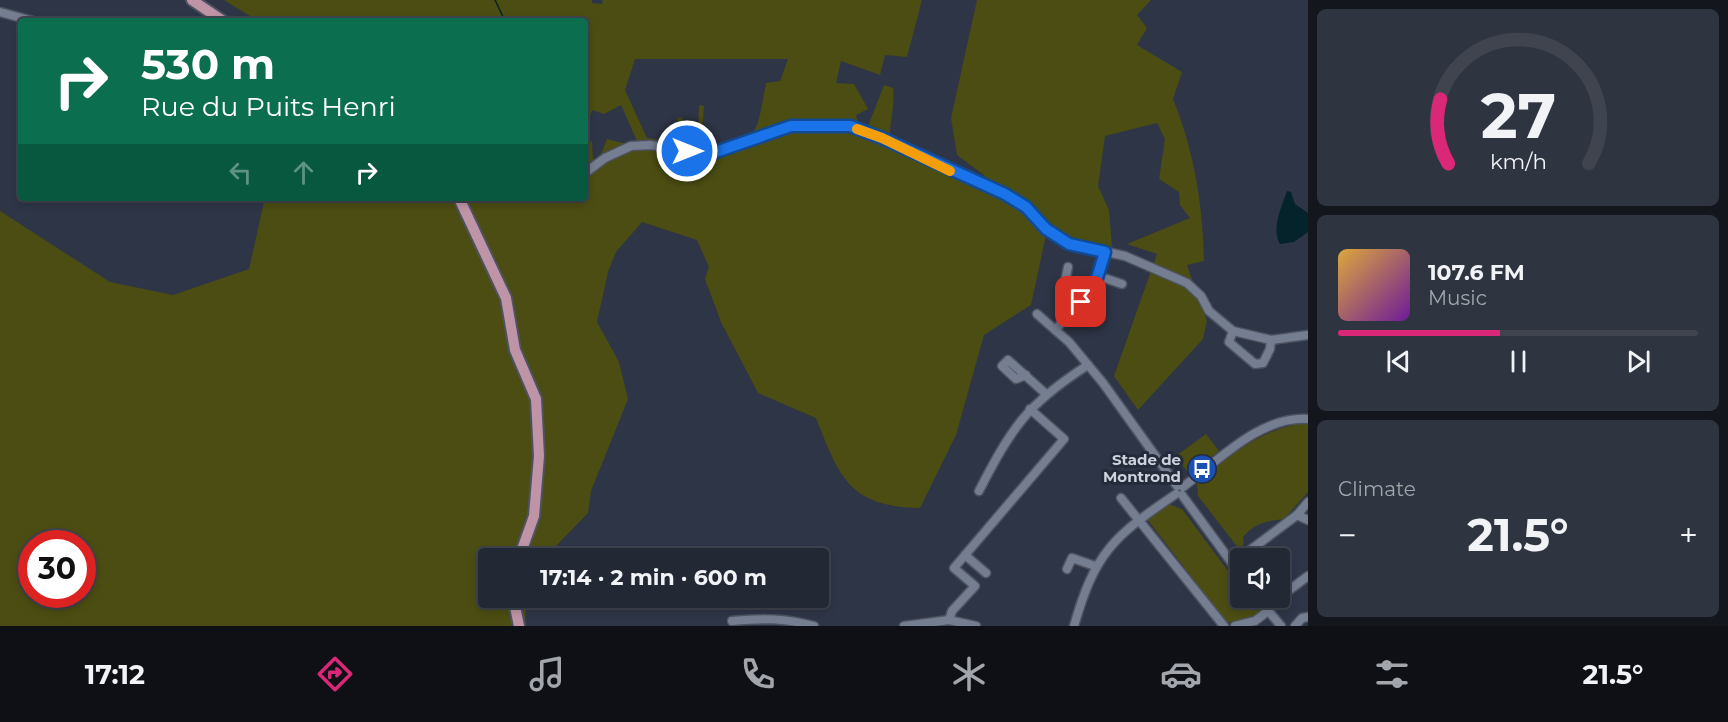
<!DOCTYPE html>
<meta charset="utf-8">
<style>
:root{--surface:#222834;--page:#2e3440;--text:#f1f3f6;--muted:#a2a6ac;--line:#3f444f;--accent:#db2777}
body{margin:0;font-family:Montserrat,sans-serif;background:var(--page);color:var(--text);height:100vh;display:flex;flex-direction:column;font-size:22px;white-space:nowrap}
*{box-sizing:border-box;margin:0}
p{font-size:20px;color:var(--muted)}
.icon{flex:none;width:33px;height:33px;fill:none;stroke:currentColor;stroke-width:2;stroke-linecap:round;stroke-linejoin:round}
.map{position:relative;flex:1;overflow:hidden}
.panel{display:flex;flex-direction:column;gap:9px;padding:9px;background:#13161d;width:420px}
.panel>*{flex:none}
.hud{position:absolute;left:18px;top:18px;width:570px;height:183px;border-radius:6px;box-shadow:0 3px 9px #0003,0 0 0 2px var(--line);background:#0b6e4f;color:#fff;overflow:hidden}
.fabs{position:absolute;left:1230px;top:548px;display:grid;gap:12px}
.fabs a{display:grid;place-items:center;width:60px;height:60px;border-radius:6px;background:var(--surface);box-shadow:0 3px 9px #0003,0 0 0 2px var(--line);font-size:30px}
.speed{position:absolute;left:18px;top:530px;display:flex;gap:12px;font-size:30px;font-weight:700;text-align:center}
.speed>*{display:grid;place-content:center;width:78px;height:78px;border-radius:50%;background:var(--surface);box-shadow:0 3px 9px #0003,0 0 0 2px var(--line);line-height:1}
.speed .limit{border:9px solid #d22;background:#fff;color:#111}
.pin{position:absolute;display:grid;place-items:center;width:51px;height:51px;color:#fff;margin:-26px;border-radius:12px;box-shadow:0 3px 9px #0006}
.me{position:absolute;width:66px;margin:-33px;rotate:90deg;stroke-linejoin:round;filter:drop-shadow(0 0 4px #0008)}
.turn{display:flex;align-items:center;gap:21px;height:126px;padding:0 24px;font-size:27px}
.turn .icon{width:78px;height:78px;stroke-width:2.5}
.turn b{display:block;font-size:42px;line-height:51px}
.lanes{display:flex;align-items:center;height:57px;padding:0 24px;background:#0003;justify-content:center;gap:30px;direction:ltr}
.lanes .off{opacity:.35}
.big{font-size:45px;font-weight:700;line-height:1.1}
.panel .card{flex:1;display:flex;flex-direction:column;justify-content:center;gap:9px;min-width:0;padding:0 21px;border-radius:9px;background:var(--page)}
.panel .dial{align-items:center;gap:0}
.dial svg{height:156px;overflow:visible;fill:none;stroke:var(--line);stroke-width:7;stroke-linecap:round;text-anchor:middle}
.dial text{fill:var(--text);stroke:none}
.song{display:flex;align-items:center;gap:18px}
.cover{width:72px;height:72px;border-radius:9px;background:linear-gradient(135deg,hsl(40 70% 55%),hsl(280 70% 35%))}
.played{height:6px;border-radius:3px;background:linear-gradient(90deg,var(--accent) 45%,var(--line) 45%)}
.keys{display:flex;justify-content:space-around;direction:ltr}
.heat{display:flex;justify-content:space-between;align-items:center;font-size:33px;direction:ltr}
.trip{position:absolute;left:478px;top:548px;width:351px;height:60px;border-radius:6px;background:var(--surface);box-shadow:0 3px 9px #0003,0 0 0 2px var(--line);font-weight:700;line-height:60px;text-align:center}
.dock{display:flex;height:96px;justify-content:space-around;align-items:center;background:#0e1015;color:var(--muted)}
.dock .icon{width:42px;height:42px}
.dock .active{color:var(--accent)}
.dock b{font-size:27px;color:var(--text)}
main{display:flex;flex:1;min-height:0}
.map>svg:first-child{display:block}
</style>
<main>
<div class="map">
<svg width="1308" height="626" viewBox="0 0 1308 626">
<rect width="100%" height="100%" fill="#2e3546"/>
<g fill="#4b4d12" fill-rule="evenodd">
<path d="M224,0h368v3l10,1 1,-4h319l-15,57 -22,-2 -5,20 -39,-14 -5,22 18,1 14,25 -12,6 4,17 5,2 19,-49 9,3c3,24 -7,38 -1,61l92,39 1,-12 -28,-21 -6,-37 26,-118h174l-14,15 10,13 -10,17 45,27 -9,27c21,52 30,106 31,162l-17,4 20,56 -4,18 -65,71 -24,-34 43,-122 -30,-10 63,-26 -10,-13 -1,-13 -20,-13 6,-40 -8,-16 -52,13 -7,50 11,24 3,37 -41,-6 -23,-15 -17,79 -47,30 -28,100 -36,73c-71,-1 -81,-32 -104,-90l-58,-25 -37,-71 -16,-43 4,-12 -12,-27 -55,-18 -26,30 -8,20 -11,50 22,40 9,37 -37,92 -3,22 -32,33 -6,12h-61v39h41l-4,8 -1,21h-525v-415l110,71 63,13 76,-26 16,-71h320v-53l7,-4 1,20 8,-7 6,-15 16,4 14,-2 -16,-36 -17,9 -12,-4 -7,23v-112h-327zM635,59h153l-8,22 -14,2c-9,46 -5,59 -55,72l-9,-22 2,-27 -5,-1 -1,29 -10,3 -6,-20 -5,1 3,25 -33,-5 -22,-48zM32,543h50v51h-50z"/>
<path d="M1306,423l2,1v68l-24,27c-17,2 -29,4 -41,18l1,7 -5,5 -41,-53 -1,-14c34,-27 65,-54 109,-59z"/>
<path d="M1206,434l13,17 -30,23 -13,-18z"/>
<path d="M1169,504l13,5 58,78v10h8l12,15 -12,8 -21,3 -80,-104z"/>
</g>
<path fill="#05232a" d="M1287,191l4,1 4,12 13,9v19l-14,10 -14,2c-9,-16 2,-38 7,-53z"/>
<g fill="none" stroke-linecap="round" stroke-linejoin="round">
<path stroke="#05232a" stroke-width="1.5" d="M495,0l10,21"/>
<g stroke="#4d5361" stroke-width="11">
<g id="minor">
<path d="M0,12l33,9"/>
<path d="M585,173l20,-15 26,-12 19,-1 63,8 78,-27h59l32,12 123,56 20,13 21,22 23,15 56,12 62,27 14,13 8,15 24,20 38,9 37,-5"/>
<path d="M1068,267l-4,20 17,15"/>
<path d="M1098,276l24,8"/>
<path d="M1037,314l32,28 34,41 74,103"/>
<path d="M1055,330l38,-42 12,-36"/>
<path d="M1233,331l-4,11 26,22 8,-1 7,-14 1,-9"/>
<path d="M1026,375l-10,4 -14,-13 6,-6 38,34"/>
<path d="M1183,487c36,-27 77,-71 125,-68"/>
<path d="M979,491c33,-64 48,-87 109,-126"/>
<path d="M1182,495l58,79"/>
<path d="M1121,498l103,128"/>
<path d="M1297,515l11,5"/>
<path d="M965,555l21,18"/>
<path d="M1233,563l64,-48 11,-13"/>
<path d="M1067,569l5,-11 23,8"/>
<path d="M1257,597l24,29"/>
<path d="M1280,597l28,-21"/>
<path d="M1265,607l14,-10"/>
<path d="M949,620l3,-9 23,-25 -21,-18 110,-129 -34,-30"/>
<path d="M732,621c29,-3 54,-3 82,5"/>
<path d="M904,626l45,-6 27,6"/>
<path d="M1074,626c21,-74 40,-90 102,-132"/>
<path d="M1235,626l20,-5 13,-10"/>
<path d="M1295,626l7,-8 6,-1"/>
</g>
</g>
<g stroke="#4d5361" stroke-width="14">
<g id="major">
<path d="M192,0l31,21"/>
<path d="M459,198l47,100 9,52 21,49 3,57 -5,60 -15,42"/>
<path d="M513,597l6,29"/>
</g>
</g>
<use href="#minor" stroke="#757e91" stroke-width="8"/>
<use href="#major" stroke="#bf94a6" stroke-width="10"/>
</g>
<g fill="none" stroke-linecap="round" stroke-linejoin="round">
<g stroke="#114b97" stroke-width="15">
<path id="route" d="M687,151l26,2 78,-27h59l32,12 123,56 21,13 20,22 23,15 36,8 -11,36 -13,14"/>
</g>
<use href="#route" stroke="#1a73e8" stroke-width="10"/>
<path stroke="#f59e0b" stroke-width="10" d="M857,129l25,9 68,33"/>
</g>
<defs>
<g id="bus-disc" transform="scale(1.5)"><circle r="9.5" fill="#1a4fb4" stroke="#242b3b"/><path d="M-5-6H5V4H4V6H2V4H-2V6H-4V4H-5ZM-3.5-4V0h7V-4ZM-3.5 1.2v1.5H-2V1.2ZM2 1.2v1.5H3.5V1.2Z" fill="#fff"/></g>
</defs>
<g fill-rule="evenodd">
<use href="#bus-disc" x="1202" y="469"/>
</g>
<g text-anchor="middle" stroke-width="6" stroke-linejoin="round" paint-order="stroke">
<g font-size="15" font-weight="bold" fill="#cdd2dc" stroke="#242b3b" text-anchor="end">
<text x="1181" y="465">Stade de<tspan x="1181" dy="17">Montrond</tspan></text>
</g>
</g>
</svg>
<div class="fabs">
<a><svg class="icon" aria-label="sound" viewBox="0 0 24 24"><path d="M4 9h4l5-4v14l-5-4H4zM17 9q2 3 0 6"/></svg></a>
</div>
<div class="speed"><div class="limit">30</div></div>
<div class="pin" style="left:1081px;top:302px;background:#d93025"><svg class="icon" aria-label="arrive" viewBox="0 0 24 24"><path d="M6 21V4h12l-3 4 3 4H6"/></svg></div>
<svg class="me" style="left:687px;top:151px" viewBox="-20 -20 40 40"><circle r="17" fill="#1a73e8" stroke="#fff" stroke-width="3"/><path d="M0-11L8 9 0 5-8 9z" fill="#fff"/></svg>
<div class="trip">17:14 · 2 min · 600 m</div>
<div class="hud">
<div class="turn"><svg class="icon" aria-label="right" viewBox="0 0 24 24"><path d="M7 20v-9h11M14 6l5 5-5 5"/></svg><div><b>530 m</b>Rue du Puits Henri</div></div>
<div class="lanes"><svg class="icon off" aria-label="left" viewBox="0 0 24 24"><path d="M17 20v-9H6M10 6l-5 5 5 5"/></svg><svg class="icon off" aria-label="ahead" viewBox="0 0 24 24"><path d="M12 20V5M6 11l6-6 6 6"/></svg><svg class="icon" aria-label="right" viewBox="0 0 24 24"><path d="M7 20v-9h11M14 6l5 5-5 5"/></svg></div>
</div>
</div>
<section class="panel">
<div class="card dial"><svg viewBox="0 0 100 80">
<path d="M14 69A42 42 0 1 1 86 69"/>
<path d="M14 69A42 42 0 0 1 10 36" stroke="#db2777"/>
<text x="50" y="56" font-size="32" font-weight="700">27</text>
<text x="50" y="72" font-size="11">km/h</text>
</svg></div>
<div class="card">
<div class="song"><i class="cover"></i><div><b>107.6 FM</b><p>Music</p></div></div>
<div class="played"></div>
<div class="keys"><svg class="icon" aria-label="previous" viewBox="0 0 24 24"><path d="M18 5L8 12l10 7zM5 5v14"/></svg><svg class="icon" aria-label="pause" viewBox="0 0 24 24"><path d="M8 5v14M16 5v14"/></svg><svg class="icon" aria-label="next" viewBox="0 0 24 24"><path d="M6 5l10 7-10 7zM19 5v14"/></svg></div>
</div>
<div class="card"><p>Climate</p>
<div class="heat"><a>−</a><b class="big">21.5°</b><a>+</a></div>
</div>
</section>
</main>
<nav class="dock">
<b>17:12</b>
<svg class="icon active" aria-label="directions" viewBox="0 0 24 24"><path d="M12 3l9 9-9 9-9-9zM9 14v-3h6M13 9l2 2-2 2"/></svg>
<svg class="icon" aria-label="music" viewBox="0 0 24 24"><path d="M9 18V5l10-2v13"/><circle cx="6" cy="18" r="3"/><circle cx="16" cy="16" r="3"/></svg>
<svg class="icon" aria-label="phone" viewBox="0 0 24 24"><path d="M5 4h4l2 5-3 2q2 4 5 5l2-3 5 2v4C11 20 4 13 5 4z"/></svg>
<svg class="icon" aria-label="climate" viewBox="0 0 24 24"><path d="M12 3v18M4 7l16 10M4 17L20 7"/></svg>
<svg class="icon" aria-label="car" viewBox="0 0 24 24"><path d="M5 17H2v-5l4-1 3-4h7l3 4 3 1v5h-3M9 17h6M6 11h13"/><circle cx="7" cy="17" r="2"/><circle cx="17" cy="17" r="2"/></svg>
<svg class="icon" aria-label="filters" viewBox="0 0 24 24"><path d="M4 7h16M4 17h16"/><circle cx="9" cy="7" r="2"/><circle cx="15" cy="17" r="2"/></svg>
<b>21.5°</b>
</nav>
